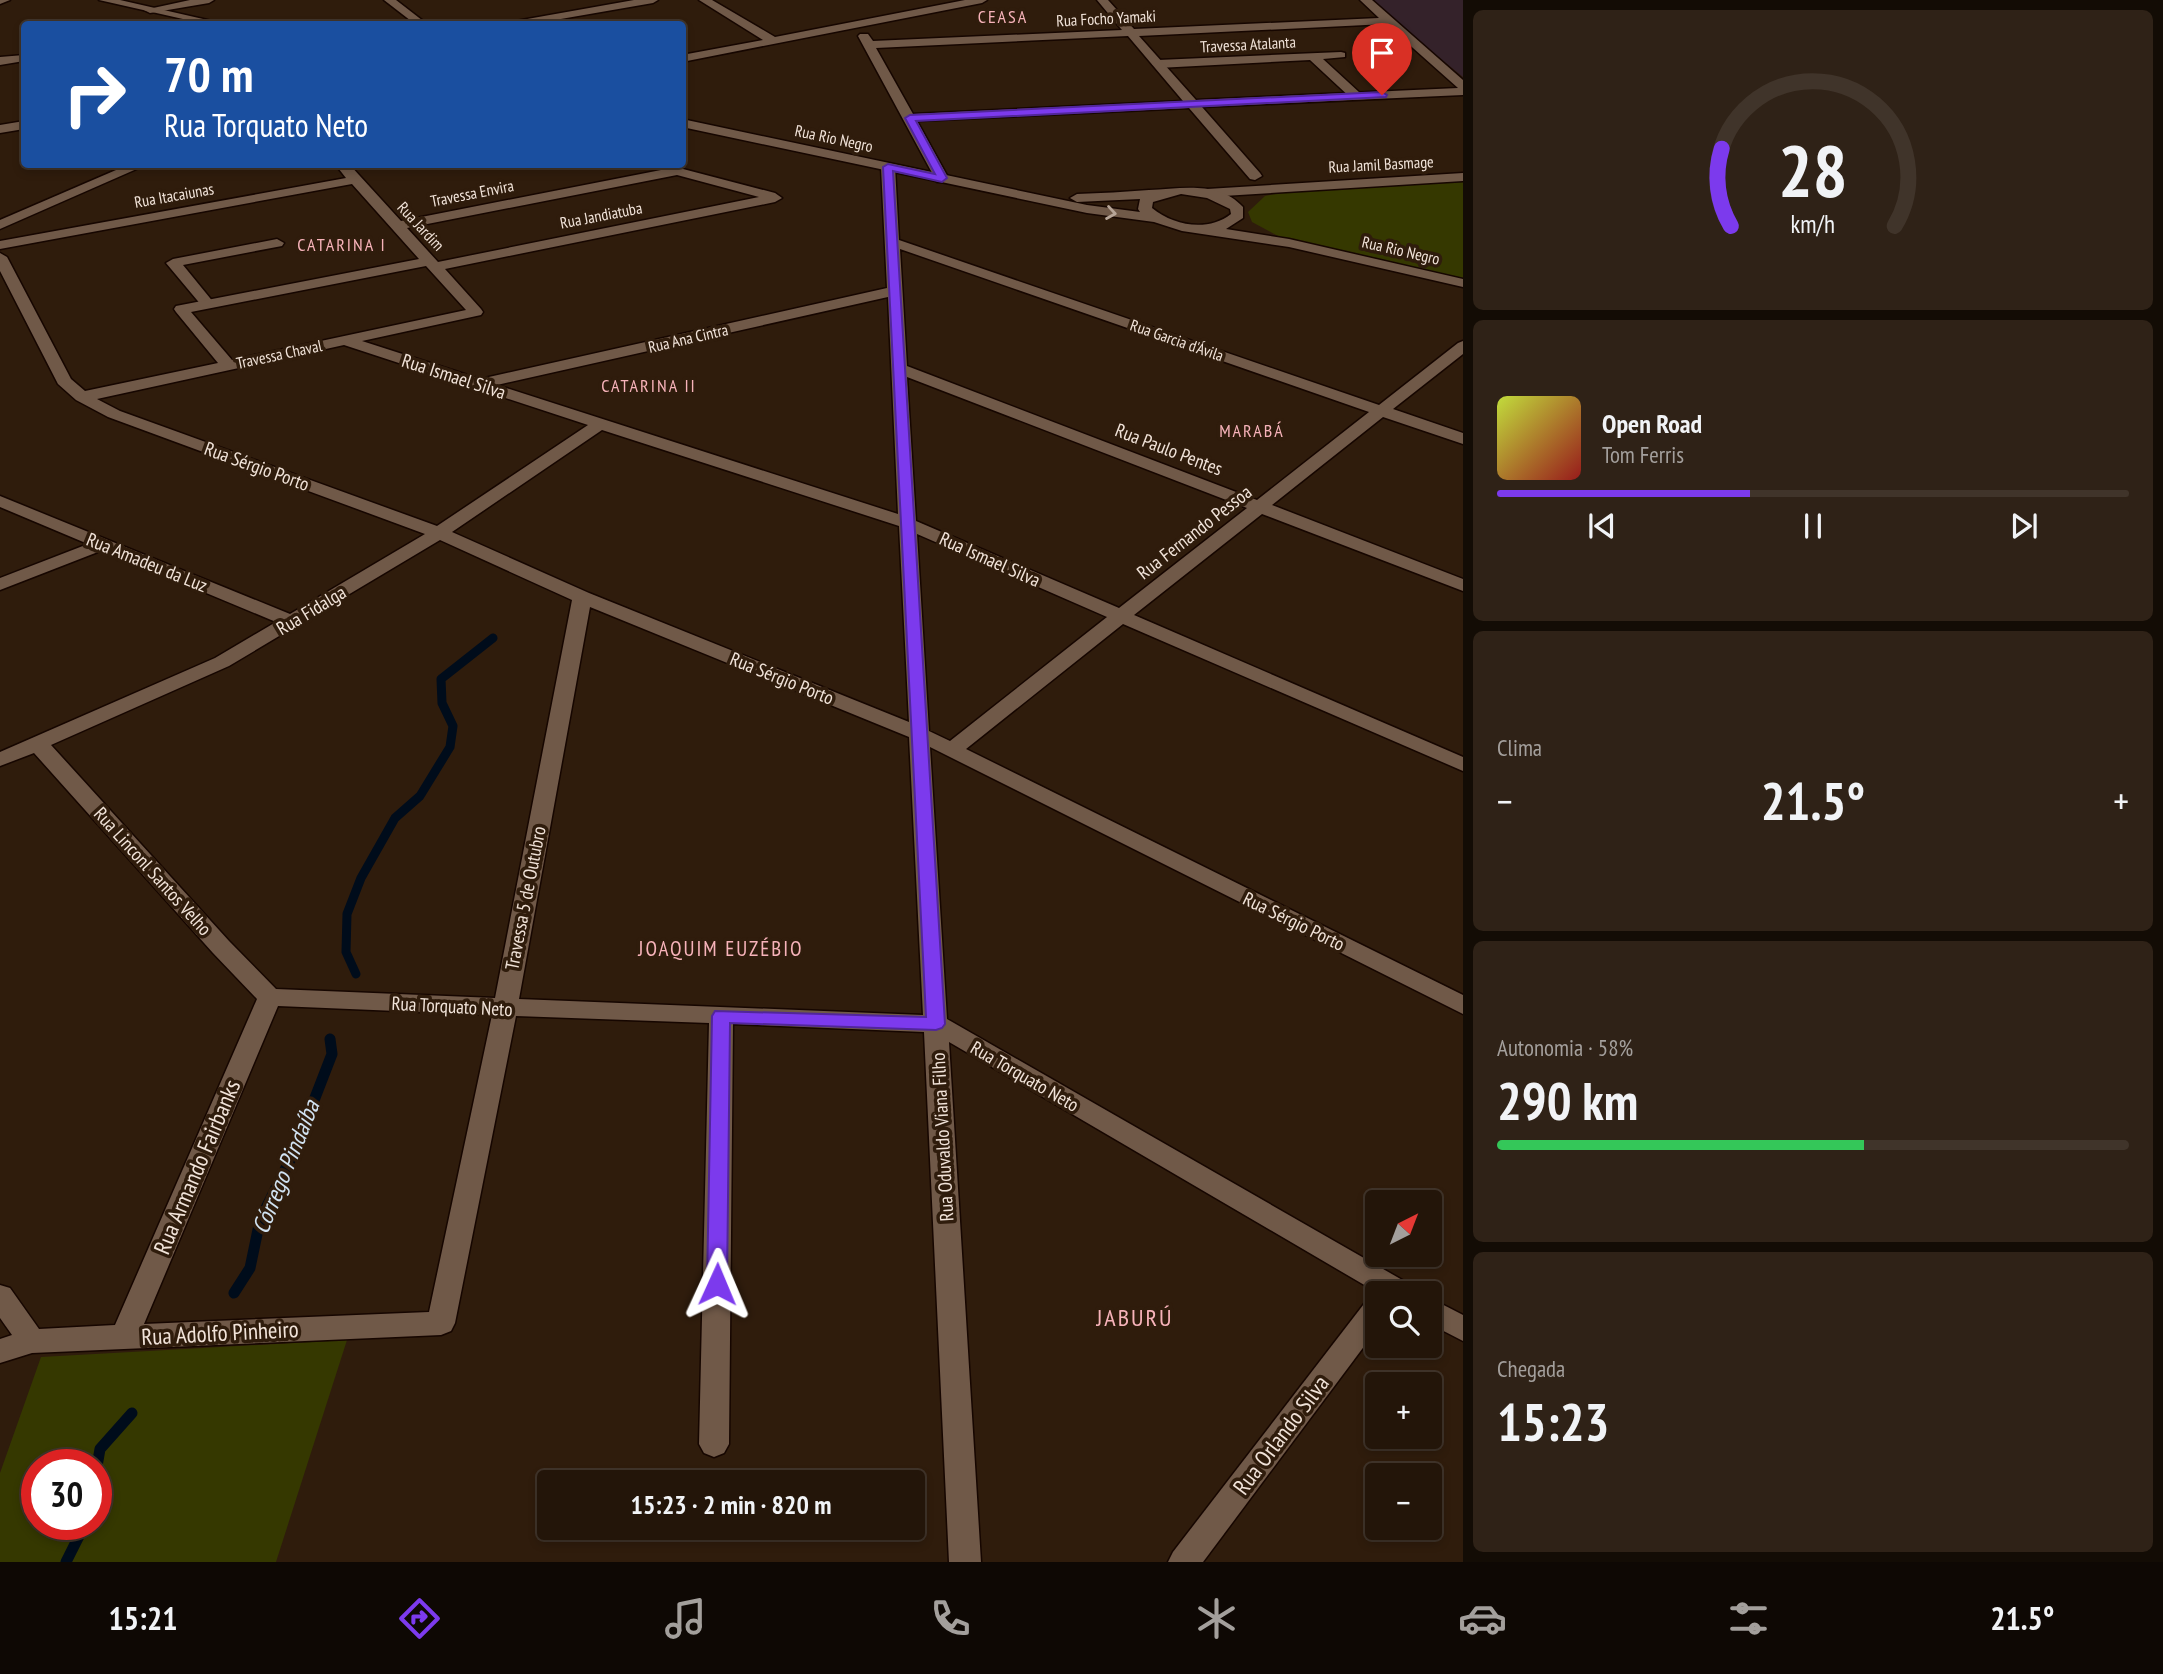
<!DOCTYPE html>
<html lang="pt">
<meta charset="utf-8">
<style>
:root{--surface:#231509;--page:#2f2217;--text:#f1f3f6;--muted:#a39f9c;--line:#40342a;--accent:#7c3aed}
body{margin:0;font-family:"PT Sans Narrow",sans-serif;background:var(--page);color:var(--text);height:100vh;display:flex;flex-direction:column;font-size:26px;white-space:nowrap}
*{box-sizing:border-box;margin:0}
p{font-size:23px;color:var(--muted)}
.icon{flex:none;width:38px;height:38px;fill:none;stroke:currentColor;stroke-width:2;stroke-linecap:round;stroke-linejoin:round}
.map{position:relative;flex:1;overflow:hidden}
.side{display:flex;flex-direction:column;gap:10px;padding:10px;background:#130c05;width:700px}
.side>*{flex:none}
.hud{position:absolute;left:21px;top:21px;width:665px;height:147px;border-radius:7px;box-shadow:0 4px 10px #0003,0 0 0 2px var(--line);background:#1a4fa0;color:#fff;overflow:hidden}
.needle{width:46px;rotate:42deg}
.controls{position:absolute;left:1365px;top:1190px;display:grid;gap:14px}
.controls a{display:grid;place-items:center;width:77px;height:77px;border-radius:7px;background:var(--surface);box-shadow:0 4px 10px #0003,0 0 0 2px var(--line);font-size:35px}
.speed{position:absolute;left:21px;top:1449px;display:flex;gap:14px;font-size:35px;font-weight:700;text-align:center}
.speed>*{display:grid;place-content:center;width:91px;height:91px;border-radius:50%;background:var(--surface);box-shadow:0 4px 10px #0003,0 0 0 2px var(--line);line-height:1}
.speed .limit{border:10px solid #d22;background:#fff;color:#111}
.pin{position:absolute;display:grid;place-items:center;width:60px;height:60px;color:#fff;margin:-72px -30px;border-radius:50% 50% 50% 0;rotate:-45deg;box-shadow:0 0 7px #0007}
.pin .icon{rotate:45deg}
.me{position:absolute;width:77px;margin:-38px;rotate:1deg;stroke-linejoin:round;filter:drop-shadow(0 0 5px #0008)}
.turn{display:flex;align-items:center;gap:24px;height:147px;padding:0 28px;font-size:32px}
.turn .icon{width:91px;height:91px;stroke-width:2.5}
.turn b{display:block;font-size:49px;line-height:60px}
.big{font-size:52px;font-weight:700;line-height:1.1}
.side .tile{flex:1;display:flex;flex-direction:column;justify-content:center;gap:10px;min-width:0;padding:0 24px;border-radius:10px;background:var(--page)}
.side .dial{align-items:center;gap:0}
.dial svg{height:182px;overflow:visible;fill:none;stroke:var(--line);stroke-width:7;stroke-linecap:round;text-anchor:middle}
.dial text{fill:var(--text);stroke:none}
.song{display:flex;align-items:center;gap:21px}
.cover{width:84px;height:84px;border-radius:10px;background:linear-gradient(135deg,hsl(70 70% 55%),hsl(0 70% 35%))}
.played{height:7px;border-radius:4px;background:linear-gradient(90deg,var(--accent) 40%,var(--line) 40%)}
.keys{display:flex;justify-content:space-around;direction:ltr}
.heat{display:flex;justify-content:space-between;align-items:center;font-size:38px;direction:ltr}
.charge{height:10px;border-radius:5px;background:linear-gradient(90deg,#34c759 58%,var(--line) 0)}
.trip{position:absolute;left:537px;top:1470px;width:388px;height:70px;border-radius:7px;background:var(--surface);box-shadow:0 4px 10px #0003,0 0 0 2px var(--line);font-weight:700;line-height:70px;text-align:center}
.menu{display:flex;height:112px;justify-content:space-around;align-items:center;background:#0e0804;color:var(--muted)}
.menu .icon{width:49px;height:49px}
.menu .active{color:var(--accent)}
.menu b{font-size:32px;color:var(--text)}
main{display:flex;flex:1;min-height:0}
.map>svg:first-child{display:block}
</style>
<main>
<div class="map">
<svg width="1463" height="1562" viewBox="0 0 1463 1562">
<rect width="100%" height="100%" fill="#2f1c0c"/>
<path fill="#34222a" d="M1374,0h89v77l-70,-57z"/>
<g fill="#353800" fill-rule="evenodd">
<path d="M1463,181v97l-183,-41 -28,-15 -4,-10 17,-16 20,-4z"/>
<path d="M347,1340l-71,222h-276v-89l41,-116zM37,1465h59v59h-59z"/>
</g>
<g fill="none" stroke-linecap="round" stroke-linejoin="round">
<path stroke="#000c1b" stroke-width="9" d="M356,974l-10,-22 1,-38 14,-36 34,-60 25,-22 30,-49 3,-21 -11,-23 -1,-24 52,-41"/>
<g stroke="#000c1b" stroke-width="11">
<path d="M234,1293l16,-25 10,-48 34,-68 38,-98 -2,-15"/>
<path d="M96,1472l4,-23 32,-36"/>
<path d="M66,1562l19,-38"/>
</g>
<g stroke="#160600" stroke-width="3">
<g id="pedestrian">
<path d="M1341,52l4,1v4l-22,2 37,34v6h-8l-42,-39 -152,8 -6,-4 6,-4z"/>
<path d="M277,239l7,4 -2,3 -99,19 31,38 -7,4 -5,-1 -36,-43 7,-4z"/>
</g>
</g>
<g stroke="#160600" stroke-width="3">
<g id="minor">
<path d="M0,0h10l-10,4z"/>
<path d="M190,0h24l-5,3 -59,10 -6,-3z"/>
<path d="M384,0h12l31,24h-12z"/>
<path d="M634,0h24l-5,3 -121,21h-22l6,-3z"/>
<path d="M699,0h13l63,37 190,-37h22l-5,3 -300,59v-7l81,-15z"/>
<path d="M1097,0h11l26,29 245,-11 -19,-18h12l91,80v15l-261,12 58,66 2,3 -7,4 -5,-1 -61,-71 -272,13 32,58 -2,3h-10l-79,-146 2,-2h8l5,7 249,-11zM1386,24l72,64 -262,12 -57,-64zM1128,36l55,65 -270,13 -37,-66z"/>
<path d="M24,55v6l-24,4v-8z"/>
<path d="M24,121v8l-24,4v-8z"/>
<path d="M888,163l7,4 4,73 480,165 79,-62 5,-2v13l-70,55 70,24v11l-80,-27 -111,88 191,74v12l-201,-77 -128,101 329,142v14l-340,-147 -157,125 497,246v19l-533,-267 17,272 464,266 4,8h-37l-429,-251 32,520h-32l-25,-530 -191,-8 -4,420 -5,9 -10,4 -10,-4 -5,-9 10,-421 -193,-7 -61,307 -4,8 -10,4 -409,18 -32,10v-24l12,-4 -12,-17v-33l10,3 29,41 76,-4 142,-326 -44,-46 -179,-200 -34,13v-14l215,-94 61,-36 -173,-72 -103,40v-12l88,-34 -88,-37v-11l290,118 135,-80 -317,-117 -32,-17 -18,-16 -58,-113v-18l7,4 64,122 14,12 133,-28 -42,-51 -2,-3 2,-3 243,-47 -67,-75 -352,65v-8l346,-63 -11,-14h14l52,57 260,-51 -2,-2 5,-4 111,29 7,5 -7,4 -330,67 36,40 2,3 -2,3 -119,26 118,38 407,-91 -6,-121zM677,175l82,22 -321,65 -31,-34zM900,249l469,163 -112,88 -350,-134zM426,266l40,44 -234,50 -41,-48zM888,297l10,217 -401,-129zM344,345l244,80 -151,101 -317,-115 -23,-12zM907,377l340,131 -128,100 -203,-87zM602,430l297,96 10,196 -320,-129 -137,-61zM917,534l190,83 -157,124 -21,-10zM440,540l132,60 -77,398 -219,-9 -47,-48 -178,-196 178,-79zM590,607l319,130 14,278 -404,-16zM278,1006l214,9 -63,297 -285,12z"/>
<path d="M130,164h18l-148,65v-9z"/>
<path d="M1463,173v8l-256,16 -7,-4 7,-4z"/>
<path d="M1377,1296v33l-174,233h-35l5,-10 194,-252z"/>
<path d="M1430,1298l33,17v26l-33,-17z"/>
</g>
</g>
<g stroke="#160600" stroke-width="3">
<g id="secondary">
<path d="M99,0h21l105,24h-20z"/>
<path d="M682,119l405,86 53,7 -2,-3 2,-10 -63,3 -7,-4 7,-4c24,-1 48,-2 72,-4 31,-1 69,-10 94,17v11l-17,11 63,10 174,40v8l-174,-40 -107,-16 -28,-9 -67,-9 -405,-86zM1181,194l26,4 23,11 1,5c-23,18 -57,12 -79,-6l1,-6z"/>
</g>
</g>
<use href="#pedestrian" fill="#705948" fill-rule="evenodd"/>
<use href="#minor" fill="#705948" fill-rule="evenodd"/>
<use href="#secondary" fill="#705948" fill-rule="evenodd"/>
</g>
<defs><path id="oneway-chevron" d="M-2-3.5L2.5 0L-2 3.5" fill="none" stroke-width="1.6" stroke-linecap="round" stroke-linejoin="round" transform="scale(1.75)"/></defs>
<use stroke="#b7a598" href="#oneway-chevron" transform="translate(1111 213) rotate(9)"/>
<path fill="#7c3aed" stroke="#51269a" stroke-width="2" d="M1382,92l5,3 -1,2 -470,24 31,57 -5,4 -49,-11 52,853 -3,4 -6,2 -206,-7 -3,261 -3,6 -7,2 -7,-2 -3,-6 5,-268 3,-5 211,6 -43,-850 5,-3 47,10 -30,-56 5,-3z"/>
<g text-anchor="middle" stroke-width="7" stroke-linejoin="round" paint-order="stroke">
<g font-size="16" fill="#f1e3d9" stroke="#2f1c0c">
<text transform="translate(1106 18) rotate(-3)" y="6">Rua Focho Yamaki</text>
<text transform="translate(1248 44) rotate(-3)" y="6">Travessa Atalanta</text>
<text transform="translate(834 138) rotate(12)" y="6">Rua Rio Negro</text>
<text transform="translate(1381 164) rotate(-3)" y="6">Rua Jamil Basmage</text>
<text transform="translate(472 193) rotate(-11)" y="6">Travessa Envira</text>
<text transform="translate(174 195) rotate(-10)" y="6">Rua Itacaiunas</text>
<text transform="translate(601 215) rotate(-11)" y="6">Rua Jandiatuba</text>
<text transform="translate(421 226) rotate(47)" y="6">Rua Jardim</text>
<text transform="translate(1401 250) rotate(13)" y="6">Rua Rio Negro</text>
<text transform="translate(688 338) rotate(-13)" y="6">Rua Ana Cintra</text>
<text transform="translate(1177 340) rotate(19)" y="6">Rua Garcia d'Ávila</text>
<text transform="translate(279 354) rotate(-12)" y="6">Travessa Chaval</text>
</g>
<g font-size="18" letter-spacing="2" fill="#f7b3ba" stroke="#2f1c0c">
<text x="1003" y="23">CEASA</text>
<text x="342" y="251">CATARINA I</text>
<text x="649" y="392">CATARINA II</text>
<text x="1252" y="437">MARABÁ</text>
</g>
<g font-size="19" fill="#f1e3d9" stroke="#2f1c0c">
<text transform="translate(454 376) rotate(18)" y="7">Rua Ismael Silva</text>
<text transform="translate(1169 449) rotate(21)" y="7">Rua Paulo Pentes</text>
<text transform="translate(257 466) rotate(20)" y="7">Rua Sérgio Porto</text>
<text transform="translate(1194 532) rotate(-38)" y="7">Rua Fernando Pessoa</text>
<text transform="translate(990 559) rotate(24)" y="7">Rua Ismael Silva</text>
<text transform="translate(147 562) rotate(22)" y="7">Rua Amadeu da Luz</text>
<text transform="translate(311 610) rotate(-31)" y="7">Rua Fidalga</text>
<text transform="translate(782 678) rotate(22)" y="7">Rua Sérgio Porto</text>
<text transform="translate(153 871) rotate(48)" y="7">Rua Linconl Santos Velho</text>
<text transform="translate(525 898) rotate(-79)" y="7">Travessa 5 de Outubro</text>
<text transform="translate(1294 921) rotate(26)" y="7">Rua Sérgio Porto</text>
<text transform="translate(452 1006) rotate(3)" y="7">Rua Torquato Neto</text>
<text transform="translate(1025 1076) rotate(30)" y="7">Rua Torquato Neto</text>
<text transform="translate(942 1137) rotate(-93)" y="7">Rua Oduvaldo Viana Filho</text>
</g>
<g font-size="21" letter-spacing="2" fill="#f7b3ba" stroke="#2f1c0c">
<text x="721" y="956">JOAQUIM EUZÉBIO</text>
</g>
<g font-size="23" fill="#f1e3d9" stroke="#2f1c0c">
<text transform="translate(197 1167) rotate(-67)" y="8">Rua Armando Fairbanks</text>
<text transform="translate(220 1333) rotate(-3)" y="8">Rua Adolfo Pinheiro</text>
<text transform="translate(1281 1435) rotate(-53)" y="8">Rua Orlando Silva</text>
</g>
<g font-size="24" font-style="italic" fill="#d1e2f1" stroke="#2f1c0c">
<text transform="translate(286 1167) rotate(-68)" y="8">Córrego Pindaíba</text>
</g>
<g font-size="24" letter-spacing="2" fill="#f7b3ba" stroke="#2f1c0c">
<text x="1135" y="1326">JABURÚ</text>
</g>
</g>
</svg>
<div class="controls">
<a><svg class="needle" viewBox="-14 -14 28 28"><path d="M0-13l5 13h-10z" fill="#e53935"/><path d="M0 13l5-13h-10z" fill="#a39f9c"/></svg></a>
<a><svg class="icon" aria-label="search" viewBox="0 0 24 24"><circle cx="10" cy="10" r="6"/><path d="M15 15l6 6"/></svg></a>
<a>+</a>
<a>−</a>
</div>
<div class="speed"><div class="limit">30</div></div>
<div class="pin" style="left:1382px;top:95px;background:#d93025"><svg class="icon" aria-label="arrive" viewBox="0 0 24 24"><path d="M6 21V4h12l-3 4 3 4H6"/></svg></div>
<svg class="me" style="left:717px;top:1284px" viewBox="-20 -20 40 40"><path d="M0-17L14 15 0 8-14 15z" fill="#7c3aed" stroke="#fff" stroke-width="4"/></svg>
<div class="trip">15:23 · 2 min · 820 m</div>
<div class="hud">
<div class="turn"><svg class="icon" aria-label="right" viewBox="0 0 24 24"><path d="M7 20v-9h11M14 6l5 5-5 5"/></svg><div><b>70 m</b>Rua Torquato Neto</div></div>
</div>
</div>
<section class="side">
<div class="tile dial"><svg viewBox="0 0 100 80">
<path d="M14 69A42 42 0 1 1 86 69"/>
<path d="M14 69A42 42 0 0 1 10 35" stroke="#7c3aed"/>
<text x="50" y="56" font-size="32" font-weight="700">28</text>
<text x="50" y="72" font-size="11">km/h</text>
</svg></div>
<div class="tile">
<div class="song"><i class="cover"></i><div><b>Open Road</b><p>Tom Ferris</p></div></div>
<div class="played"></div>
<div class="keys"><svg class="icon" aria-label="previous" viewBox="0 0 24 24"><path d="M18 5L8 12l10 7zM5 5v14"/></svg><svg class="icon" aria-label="pause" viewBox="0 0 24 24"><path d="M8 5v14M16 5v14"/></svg><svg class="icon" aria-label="next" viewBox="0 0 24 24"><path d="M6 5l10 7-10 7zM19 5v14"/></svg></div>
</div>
<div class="tile"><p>Clima</p>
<div class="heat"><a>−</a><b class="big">21.5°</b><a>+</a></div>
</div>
<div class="tile"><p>Autonomia · 58%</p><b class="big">290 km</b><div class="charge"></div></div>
<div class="tile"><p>Chegada</p><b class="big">15:23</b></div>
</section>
</main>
<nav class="menu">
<b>15:21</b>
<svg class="icon active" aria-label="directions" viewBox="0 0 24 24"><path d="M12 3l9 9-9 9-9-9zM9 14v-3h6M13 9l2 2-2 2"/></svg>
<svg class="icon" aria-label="music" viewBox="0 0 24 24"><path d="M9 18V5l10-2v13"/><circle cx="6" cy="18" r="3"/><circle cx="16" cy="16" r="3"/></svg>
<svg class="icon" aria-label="phone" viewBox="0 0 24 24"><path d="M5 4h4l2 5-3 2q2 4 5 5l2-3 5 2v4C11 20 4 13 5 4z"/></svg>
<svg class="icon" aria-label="climate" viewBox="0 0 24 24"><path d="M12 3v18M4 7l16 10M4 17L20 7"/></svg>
<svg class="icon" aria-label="car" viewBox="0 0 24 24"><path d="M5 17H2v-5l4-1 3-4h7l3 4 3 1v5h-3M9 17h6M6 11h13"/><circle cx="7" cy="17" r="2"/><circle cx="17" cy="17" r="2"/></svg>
<svg class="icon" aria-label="filters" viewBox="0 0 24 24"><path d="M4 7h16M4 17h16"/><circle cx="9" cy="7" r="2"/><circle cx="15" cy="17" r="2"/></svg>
<b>21.5°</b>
</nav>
